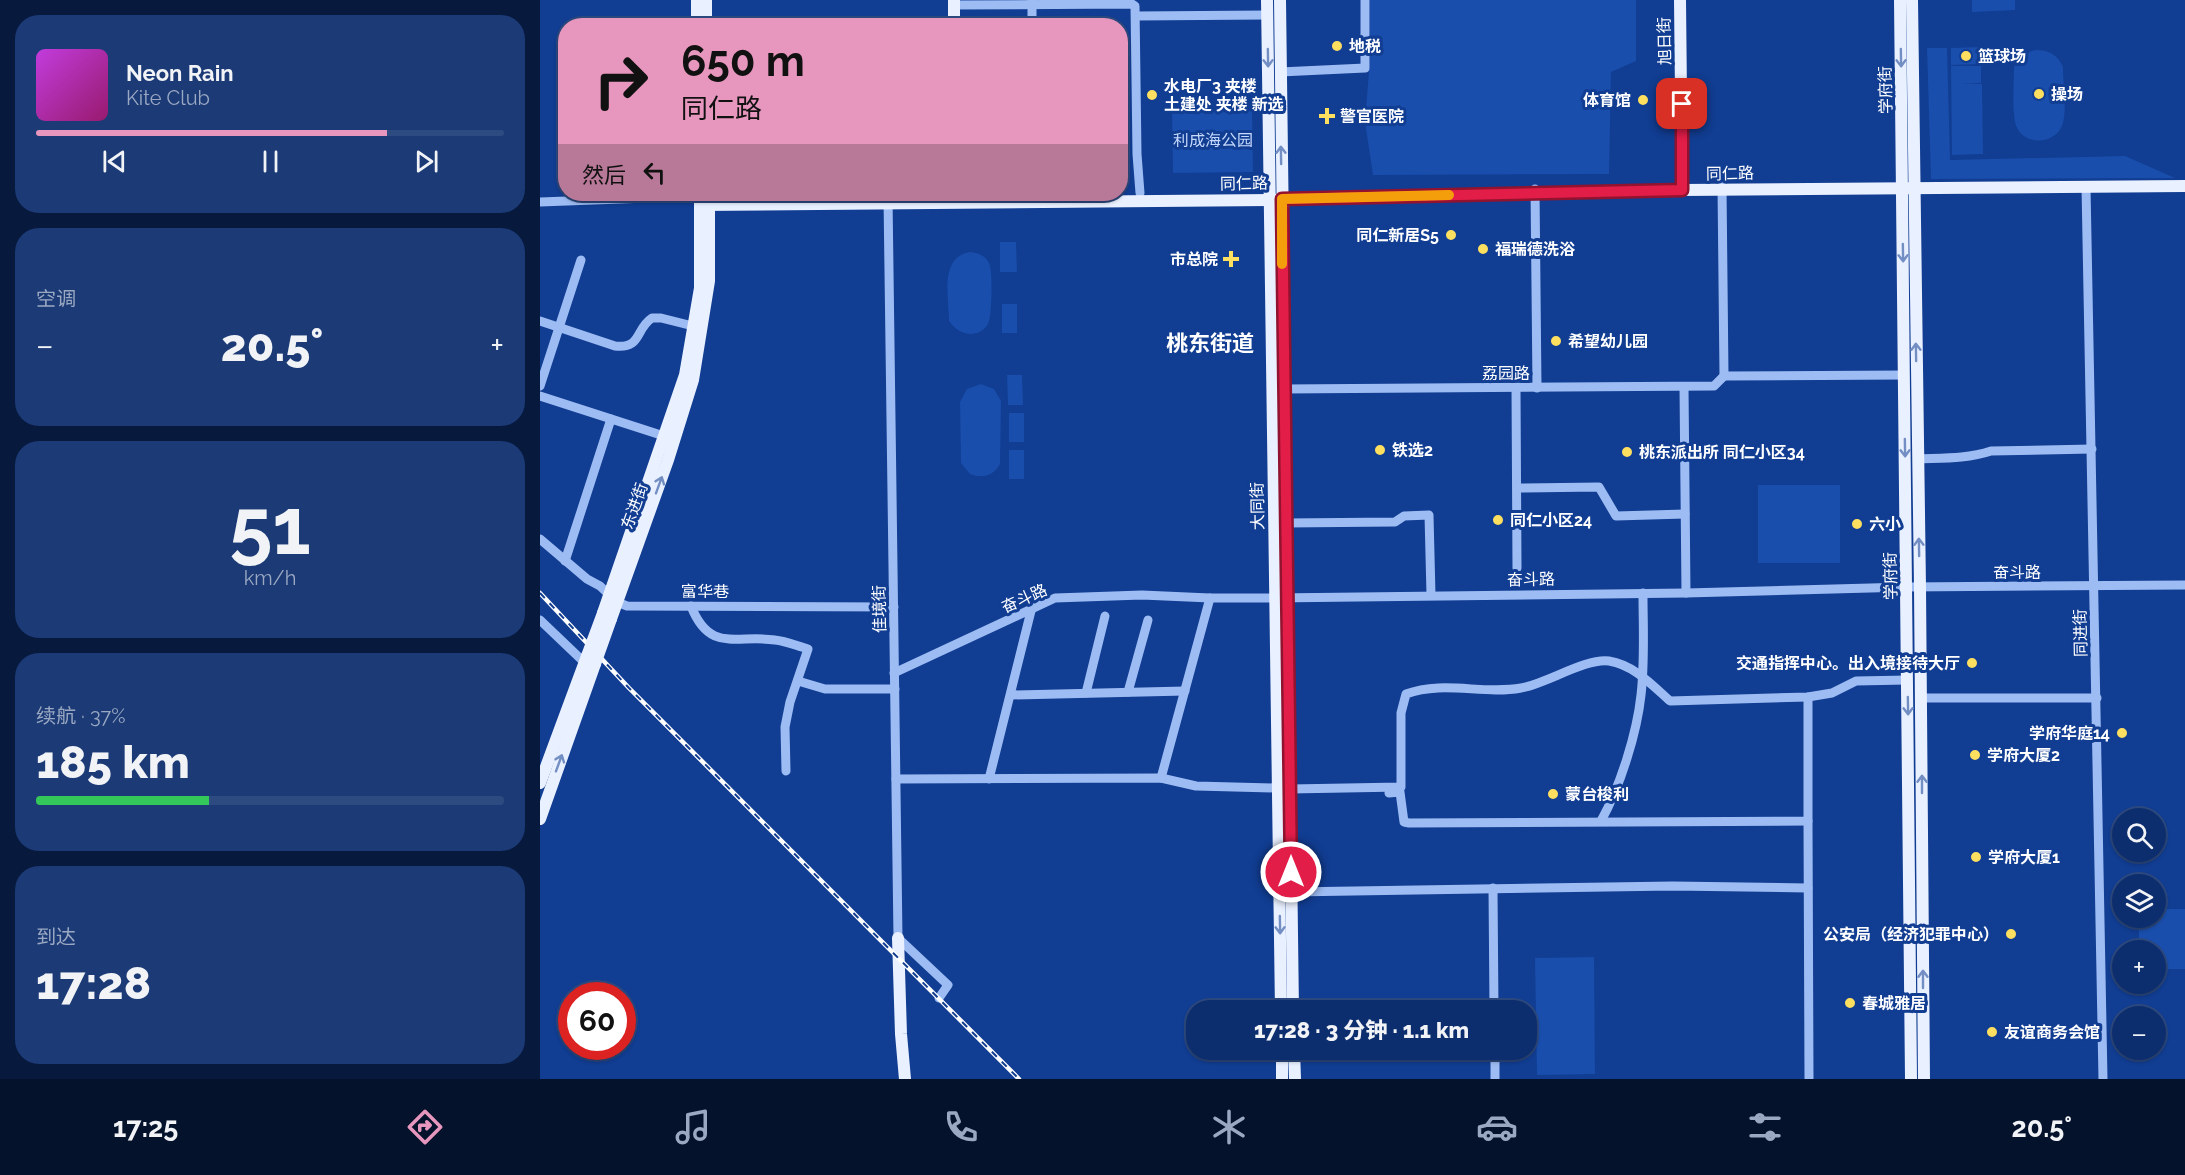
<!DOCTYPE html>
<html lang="zh">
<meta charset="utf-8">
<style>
:root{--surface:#0d2e6e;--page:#1b3a76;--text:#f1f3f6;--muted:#9aa8c2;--line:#2d4a81;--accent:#e797bd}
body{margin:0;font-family:Raleway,"Noto Sans SC",sans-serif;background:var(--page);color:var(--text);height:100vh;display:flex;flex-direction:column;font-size:22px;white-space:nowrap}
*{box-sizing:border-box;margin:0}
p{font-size:20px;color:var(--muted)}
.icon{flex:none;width:33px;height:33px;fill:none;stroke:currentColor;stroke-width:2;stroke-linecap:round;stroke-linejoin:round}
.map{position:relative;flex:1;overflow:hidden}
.sheet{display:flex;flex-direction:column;gap:15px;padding:15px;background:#07193c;width:540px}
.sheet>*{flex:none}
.top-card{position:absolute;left:18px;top:18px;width:570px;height:183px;border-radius:24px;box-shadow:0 2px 4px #0004,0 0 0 2px var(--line);background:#e797bd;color:#111;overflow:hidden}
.tools{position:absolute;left:1572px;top:808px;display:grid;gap:12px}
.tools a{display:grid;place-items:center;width:54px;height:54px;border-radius:50%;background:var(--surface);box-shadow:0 2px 4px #0004,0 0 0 2px var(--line);font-size:30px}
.speed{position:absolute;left:18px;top:982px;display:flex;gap:12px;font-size:30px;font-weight:700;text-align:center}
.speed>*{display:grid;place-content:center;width:78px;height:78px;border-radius:50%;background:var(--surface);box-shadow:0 2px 4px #0004,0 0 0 2px var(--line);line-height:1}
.speed .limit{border:9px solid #d22;background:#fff;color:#111}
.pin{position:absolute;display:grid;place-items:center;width:51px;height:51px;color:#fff;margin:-26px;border-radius:12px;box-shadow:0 3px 9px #0006}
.me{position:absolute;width:66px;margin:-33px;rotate:0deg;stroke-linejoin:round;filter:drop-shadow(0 0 4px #0008)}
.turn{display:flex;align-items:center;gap:21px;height:126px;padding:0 24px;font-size:27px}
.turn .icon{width:78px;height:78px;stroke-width:2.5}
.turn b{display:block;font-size:42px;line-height:51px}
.then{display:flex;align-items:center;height:57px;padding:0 24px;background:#0003;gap:12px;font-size:22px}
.big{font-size:45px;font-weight:800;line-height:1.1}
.sheet .widget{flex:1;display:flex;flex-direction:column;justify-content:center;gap:9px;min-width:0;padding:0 21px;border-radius:24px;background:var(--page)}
.sheet .dial{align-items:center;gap:0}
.dial b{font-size:78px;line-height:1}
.song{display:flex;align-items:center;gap:18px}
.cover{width:72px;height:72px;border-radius:9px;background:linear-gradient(135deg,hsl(290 70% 55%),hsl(320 70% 35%))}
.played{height:6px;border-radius:3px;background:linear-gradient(90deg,var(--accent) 75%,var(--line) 75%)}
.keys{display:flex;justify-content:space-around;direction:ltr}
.heat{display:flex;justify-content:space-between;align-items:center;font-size:33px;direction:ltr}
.charge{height:9px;border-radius:4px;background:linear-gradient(90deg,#34c759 37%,var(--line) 0)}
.trip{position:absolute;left:646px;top:1000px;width:351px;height:60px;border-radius:24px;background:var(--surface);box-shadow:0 2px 4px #0004,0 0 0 2px var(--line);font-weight:800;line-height:60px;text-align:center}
.menu{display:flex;height:96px;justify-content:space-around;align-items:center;background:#05122c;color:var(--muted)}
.menu .icon{width:42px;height:42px}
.menu .on{color:var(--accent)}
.menu b{font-size:27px;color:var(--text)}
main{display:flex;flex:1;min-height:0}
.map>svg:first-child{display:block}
</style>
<main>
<section class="sheet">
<div class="widget">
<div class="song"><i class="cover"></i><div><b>Neon Rain</b><p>Kite Club</p></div></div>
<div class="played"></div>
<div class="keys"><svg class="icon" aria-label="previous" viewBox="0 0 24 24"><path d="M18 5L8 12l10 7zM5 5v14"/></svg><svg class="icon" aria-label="pause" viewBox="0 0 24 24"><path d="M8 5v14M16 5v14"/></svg><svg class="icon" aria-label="next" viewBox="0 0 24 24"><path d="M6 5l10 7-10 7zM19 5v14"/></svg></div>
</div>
<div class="widget"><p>空调</p>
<div class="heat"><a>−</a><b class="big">20.5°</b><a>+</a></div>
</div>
<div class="widget dial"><b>51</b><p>km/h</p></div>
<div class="widget"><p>续航 · 37%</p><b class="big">185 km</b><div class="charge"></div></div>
<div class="widget"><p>到达</p><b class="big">17:28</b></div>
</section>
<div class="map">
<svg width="1645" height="1079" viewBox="0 0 1645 1079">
<rect width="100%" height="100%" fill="#113d92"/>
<g fill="#194eac">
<path d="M830,0h266v61l-25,11 -2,102 -236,1 -8,-53 5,-64z"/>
<path d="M1432,0h43v10l-43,2z"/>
<path d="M1441,47v17l-30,1v-17z"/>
<path d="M1407,48l3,112 175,-4 50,22 -244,1 -4,-131z"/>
<path d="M1495,50c14,0 22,4 28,17 0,16 4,41 0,56 -6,23 -43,24 -48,-1 -3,-17 -1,-38 -1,-55 6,-9 11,-14 21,-17z"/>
<path d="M1411,66h30v17l-19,1h20l1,70 -31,1z"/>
<path d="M712,106l1,66 -80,1 -1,-66z"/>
<path d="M460,242h16l1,30h-17z"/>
<path d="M430,252c8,1 15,3 19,11 4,7 3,54 -1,61 -10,16 -30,11 -39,-3 0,-23 -10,-64 21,-69z"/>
<rect x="462" y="304" width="15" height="29"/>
<path d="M467,375h15l1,30h-15z"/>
<path d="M441,384l13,5 7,12 -1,63c-7,12 -17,15 -30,10l-9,-11 -1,-61 7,-13z"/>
<rect x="469" y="413" width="15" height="29"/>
<rect x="469" y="450" width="15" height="29"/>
<rect x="1218" y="485" width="82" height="78"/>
<path d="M1616,909h29v60h-29v-18h-17v-33h17z"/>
<path d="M1054,957l1,117 -58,1 -2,-117z"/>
</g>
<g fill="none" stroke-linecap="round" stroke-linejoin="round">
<g stroke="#9dbcf3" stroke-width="9">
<path d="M492,0v26"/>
<path d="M414,5l178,-1 3,2 2,148 3,39"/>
<path d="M596,16l131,-1"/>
<path d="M740,72l85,-4v-68"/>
<path d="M1182,186l2,190"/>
<path d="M1546,187l17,892"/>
<path d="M995,189l2,199"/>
<path d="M326,194v3"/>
<path d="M493,194v1"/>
<path d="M348,197l10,741 50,47 -9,13"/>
<path d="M0,202l161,-6"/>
<path d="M0,321l75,25c27,3 20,-17 37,-28h9l32,8"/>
<path d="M1184,376l180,-1"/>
<path d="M0,386l41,-126"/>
<path d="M1144,387l2,206"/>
<path d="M976,388l1,180"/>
<path d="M744,389l430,-3 10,-10"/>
<path d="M0,396l124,40"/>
<path d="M1378,459c25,-1 49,0 73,-8l101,-2"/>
<path d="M977,488l82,-1 17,29 69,-2"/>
<path d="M746,523l109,-1 9,-6 25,-1 2,80"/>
<path d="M0,539l47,40 13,7 17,16 10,4 267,1"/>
<path d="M25,561l46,-142"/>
<path d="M151,606c19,48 46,28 84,34 11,1 22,6 33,9l-18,53 -5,25 1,44"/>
<path d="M0,620l45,43"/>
<path d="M354,673l161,-75 87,-3 68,3h64l412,-5 221,-6 278,-2"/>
<path d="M258,681l27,8h70"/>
<path d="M588,692l20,-72"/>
<path d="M546,693l19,-77"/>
<path d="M471,695l174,-4"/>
<path d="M1381,698h176"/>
<path d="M621,778l49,-180"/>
<path d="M356,779l265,-1 35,8 81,2"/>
<path d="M449,779l42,-168"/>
<path d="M750,789l111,-2v-74l5,-19c37,-14 77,1 115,-6 25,-4 64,-30 88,-27 25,4 43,24 61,40l138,-4 24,-4 24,-12 51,-1"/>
<path d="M849,793l11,-1 4,30 5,1 399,-2v-124"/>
<path d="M1061,821c19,-34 36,-88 40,-126 4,-34 2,-68 2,-102"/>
<path d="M1268,821l1,258"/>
<path d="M953,888l1,123"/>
<path d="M751,892l382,-6 135,2"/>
<path d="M955,1050v29"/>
</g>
<g stroke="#e9f0ff" stroke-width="12">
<path d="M157,0v26"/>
<path d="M166,0v26"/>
<path d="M414,0v26"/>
<path d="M727,0l14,1011"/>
<path d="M740,0l13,1011"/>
<path d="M1140,0l2,190"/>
<path d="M1360,0l11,1079"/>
<path d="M1372,0l8,587 4,492"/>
<path d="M160,205l570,-5 412,-10 503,-4"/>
<path d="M63,613l82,-238 15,-87v-94"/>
<path d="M71,619l57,-159 25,-80 16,-99v-87"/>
<path d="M0,783l47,-127"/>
<path d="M0,819l55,-155"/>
<path d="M358,938l3,96 4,45"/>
<path d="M742,1050v29"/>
<path d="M754,1050l1,29"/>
</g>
<g stroke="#fff" stroke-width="4.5">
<path id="rail" d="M0,593l89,95 390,391"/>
</g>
<use href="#rail" stroke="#113d92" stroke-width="2" stroke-dasharray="7" stroke-linecap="butt"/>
<g stroke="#e9f0ff" stroke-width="12">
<path d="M47,656l16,-43"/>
<path d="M55,664l16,-45"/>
</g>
</g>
<defs><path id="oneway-shaft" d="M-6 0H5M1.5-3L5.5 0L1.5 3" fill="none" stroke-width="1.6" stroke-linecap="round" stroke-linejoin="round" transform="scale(1.5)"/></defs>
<g stroke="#728ec3">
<use href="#oneway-shaft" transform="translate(728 58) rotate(89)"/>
<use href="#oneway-shaft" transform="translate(1361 58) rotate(89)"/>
<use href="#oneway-shaft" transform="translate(741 155) rotate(-91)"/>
<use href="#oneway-shaft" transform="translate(1363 253) rotate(89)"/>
<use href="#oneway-shaft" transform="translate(1376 352) rotate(-91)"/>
<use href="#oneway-shaft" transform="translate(1365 448) rotate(89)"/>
<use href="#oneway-shaft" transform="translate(119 485) rotate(-70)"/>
<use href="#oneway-shaft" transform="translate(1379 547) rotate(-91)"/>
<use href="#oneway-shaft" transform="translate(1368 706) rotate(89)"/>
<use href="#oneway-shaft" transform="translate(19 763) rotate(-70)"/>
<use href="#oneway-shaft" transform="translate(1382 784) rotate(-90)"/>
<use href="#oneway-shaft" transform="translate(740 925) rotate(89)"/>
<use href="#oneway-shaft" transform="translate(1383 979) rotate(-90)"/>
</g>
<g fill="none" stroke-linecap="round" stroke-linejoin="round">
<g stroke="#92132f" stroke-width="15">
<path id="route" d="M751,872l-9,-673 400,-9v-86"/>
</g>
<use href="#route" stroke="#e11d48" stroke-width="10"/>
<path stroke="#f59e0b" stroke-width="10" d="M742,264v-65l167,-4"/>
</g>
<g fill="#ffdf5f" stroke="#113d92" stroke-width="2">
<circle cx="797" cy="46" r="6"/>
<circle cx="1426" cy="56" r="6"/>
<circle cx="1499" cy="94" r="6"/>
<circle cx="612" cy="95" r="6"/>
<circle cx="1103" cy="100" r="6"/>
<path d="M784 107h6v6h6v6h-6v6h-6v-6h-6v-6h6z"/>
<circle cx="911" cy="235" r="6"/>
<circle cx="943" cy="249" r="6"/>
<path d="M688 250h6v6h6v6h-6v6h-6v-6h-6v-6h6z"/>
<circle cx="1016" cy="341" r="6"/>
<circle cx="840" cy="450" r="6"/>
<circle cx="1087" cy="452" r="6"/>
<circle cx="958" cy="520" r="6"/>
<circle cx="1317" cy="524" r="6"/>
<circle cx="1432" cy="663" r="6"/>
<circle cx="1582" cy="733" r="6"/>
<circle cx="1435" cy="755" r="6"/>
<circle cx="1013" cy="794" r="6"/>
<circle cx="1436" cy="857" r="6"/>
<circle cx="1471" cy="934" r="6"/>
<circle cx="1310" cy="1003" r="6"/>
<circle cx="1452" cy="1032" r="6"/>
</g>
<g text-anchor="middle" stroke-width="6" stroke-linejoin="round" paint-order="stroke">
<g font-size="16" fill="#fff" stroke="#113d92">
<text transform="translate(1124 41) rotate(-91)" y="6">旭日街</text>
<text transform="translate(1345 90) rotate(-91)" y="6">学府街</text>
<text transform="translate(1190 173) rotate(-1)" y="6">同仁路</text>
<text transform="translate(704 183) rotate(-1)" y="6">同仁路</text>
<text x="966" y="379">荔园路</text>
<text transform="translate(94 506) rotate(-70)" y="6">东进街</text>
<text transform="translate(717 506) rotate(-91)" y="6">大同街</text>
<text x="1477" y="578">奋斗路</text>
<text transform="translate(1350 576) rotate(-91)" y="6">学府街</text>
<text transform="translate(991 579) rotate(-1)" y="6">奋斗路</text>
<text x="165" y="597">富华巷</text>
<text transform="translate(484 598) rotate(-24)" y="6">奋斗路</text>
<text transform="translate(339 609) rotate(-91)" y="6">佳境街</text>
<text transform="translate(1540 633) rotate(-91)" y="6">同进街</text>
</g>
<g font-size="16" font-weight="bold" fill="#fff" stroke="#113d92" text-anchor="start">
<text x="809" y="52">地税</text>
<text x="1438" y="62">篮球场</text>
<text x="624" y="92">水电厂3 夹楼<tspan x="624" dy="18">土建处 夹楼 新选</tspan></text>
<text x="1511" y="100">操场</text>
<text x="1091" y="106" text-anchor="end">体育馆</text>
<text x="800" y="122">警官医院</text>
<text x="899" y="241" text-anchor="end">同仁新居S5</text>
<text x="955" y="255">福瑞德洗浴</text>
<text x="678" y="265" text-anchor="end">市总院</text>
<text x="1028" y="347">希望幼儿园</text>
<text x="852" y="456">铁选2</text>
<text x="1099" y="458">桃东派出所 同仁小区34</text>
<text x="970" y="526">同仁小区24</text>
<text x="1329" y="530">六小</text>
<text x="1420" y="669" text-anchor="end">交通指挥中心。出入境接待大厅</text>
<text x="1570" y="739" text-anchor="end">学府华庭14</text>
<text x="1447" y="761">学府大厦2</text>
<text x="1025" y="800">蒙台梭利</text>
<text x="1448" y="863">学府大厦1</text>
<text x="1459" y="940" text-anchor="end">公安局（经济犯罪中心）</text>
<text x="1322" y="1009">春城雅居</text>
<text x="1464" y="1038">友谊商务会馆</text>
</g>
<g font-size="16" fill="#c5d9fd" stroke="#113d92">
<text x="673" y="146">利成海公园</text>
</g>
<g font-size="22" font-weight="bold" fill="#fff" stroke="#113d92">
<text x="670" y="351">桃东街道</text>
</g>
</g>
</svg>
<div class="tools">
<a><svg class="icon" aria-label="search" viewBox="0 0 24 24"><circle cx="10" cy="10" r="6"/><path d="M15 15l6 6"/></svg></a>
<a><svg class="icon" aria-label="layers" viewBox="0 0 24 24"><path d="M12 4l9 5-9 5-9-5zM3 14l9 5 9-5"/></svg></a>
<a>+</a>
<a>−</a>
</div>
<div class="speed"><div class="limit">60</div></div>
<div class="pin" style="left:1142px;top:104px;background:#d93025"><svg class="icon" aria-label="arrive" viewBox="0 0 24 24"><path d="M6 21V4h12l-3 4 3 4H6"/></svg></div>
<svg class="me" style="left:751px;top:872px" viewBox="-20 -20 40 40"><circle r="17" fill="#e11d48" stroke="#fff" stroke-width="3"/><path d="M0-11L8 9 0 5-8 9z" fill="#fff"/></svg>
<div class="trip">17:28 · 3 分钟 · 1.1 km</div>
<div class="top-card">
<div class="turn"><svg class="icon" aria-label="right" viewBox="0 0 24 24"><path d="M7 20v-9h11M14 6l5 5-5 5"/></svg><div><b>650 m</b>同仁路</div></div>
<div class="then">然后<svg class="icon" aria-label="left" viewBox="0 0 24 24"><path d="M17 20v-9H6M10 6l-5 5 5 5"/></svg></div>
</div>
</div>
</main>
<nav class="menu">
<b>17:25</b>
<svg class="icon on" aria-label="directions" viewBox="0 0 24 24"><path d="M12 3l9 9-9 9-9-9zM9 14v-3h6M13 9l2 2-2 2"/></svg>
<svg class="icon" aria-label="music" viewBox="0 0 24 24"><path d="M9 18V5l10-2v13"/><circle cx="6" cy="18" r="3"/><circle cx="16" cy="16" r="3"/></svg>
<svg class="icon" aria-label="phone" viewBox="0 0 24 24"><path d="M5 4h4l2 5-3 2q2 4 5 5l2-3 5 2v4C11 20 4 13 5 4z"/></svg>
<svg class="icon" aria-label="climate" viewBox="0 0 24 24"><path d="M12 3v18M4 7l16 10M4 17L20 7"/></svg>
<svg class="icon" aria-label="car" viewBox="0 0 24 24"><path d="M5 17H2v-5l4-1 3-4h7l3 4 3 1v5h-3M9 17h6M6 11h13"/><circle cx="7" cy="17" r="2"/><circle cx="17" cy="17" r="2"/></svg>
<svg class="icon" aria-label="filters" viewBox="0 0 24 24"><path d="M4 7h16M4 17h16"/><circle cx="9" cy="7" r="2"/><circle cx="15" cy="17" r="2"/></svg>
<b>20.5°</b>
</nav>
